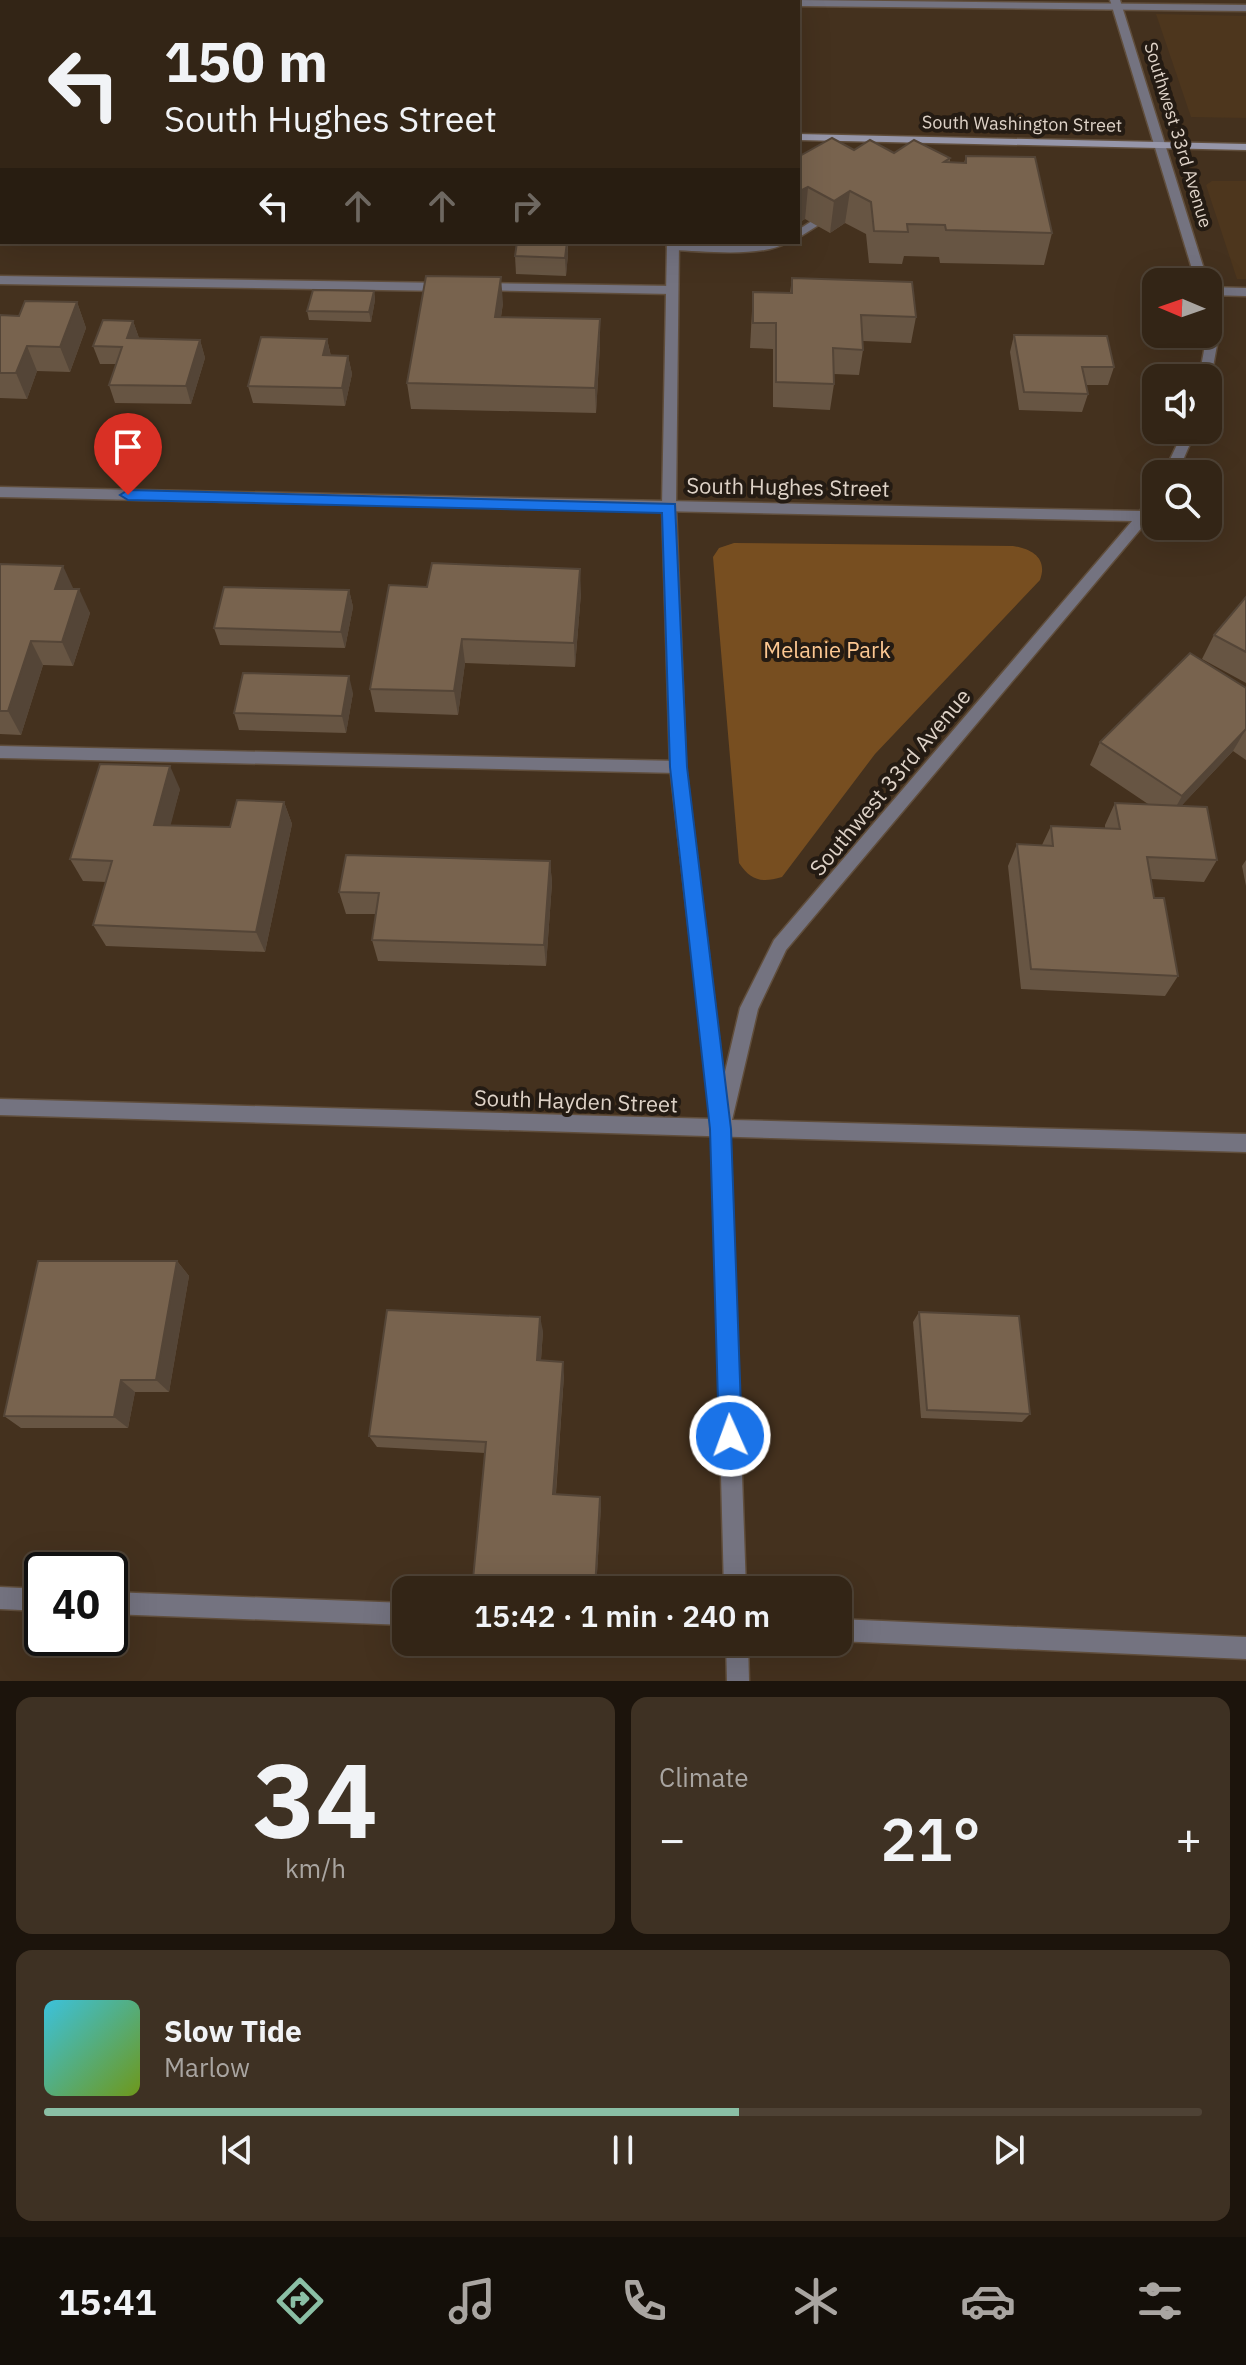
<!DOCTYPE html>
<meta charset="utf-8">
<style>
:root{--surface:#332516;--page:#3e3123;--text:#f1f3f6;--muted:#a9a5a1;--line:#4e4235;--accent:#8abfa5}
body{margin:0;font-family:"IBM Plex Sans",sans-serif;background:var(--page);color:var(--text);height:100vh;display:flex;flex-direction:column;font-size:30px;white-space:nowrap}
*{box-sizing:border-box;margin:0}
p{font-size:26px;color:var(--muted)}
.icon{flex:none;width:44px;height:44px;fill:none;stroke:currentColor;stroke-width:2;stroke-linecap:round;stroke-linejoin:round}
.map{position:relative;height:1681px;overflow:hidden}
.side{display:flex;flex-direction:column;gap:16px;padding:16px;background:#1c140c;flex:1}
.side>*{flex:none}
.hud{position:absolute;left:0px;top:0px;width:800px;height:244px;box-shadow:0 8px 32px #0002,0 0 0 2px var(--line);background:#332516;color:var(--text);overflow:hidden}
.needle{width:52px;rotate:272deg}
.fabs{position:absolute;left:1142px;top:268px;display:grid;gap:16px}
.fabs a{display:grid;place-items:center;width:80px;height:80px;border-radius:16px;background:var(--surface);box-shadow:0 8px 32px #0002,0 0 0 2px var(--line);font-size:40px}
.speed{position:absolute;left:24px;top:1552px;display:flex;gap:16px;font-size:40px;font-weight:700;text-align:center}
.speed>*{display:grid;place-content:center;width:104px;height:104px;border-radius:50%;background:var(--surface);box-shadow:0 8px 32px #0002,0 0 0 2px var(--line);line-height:1}
.speed .limit{border:4px solid #111;border-radius:12px;background:#fff;color:#111}
.pin{position:absolute;display:grid;place-items:center;width:68px;height:68px;color:#fff;margin:-82px -34px;border-radius:50% 50% 50% 0;rotate:-45deg;box-shadow:0 0 8px #0007}
.pin .icon{rotate:45deg}
.me{position:absolute;width:88px;margin:-44px;rotate:358deg;stroke-linejoin:round;filter:drop-shadow(0 0 6px #0008)}
.turn{display:flex;align-items:center;gap:28px;height:168px;padding:0 32px;font-size:36px}
.turn .icon{width:104px;height:104px;stroke-width:2.5}
.turn b{display:block;font-size:56px;line-height:68px}
.lanes{display:flex;align-items:center;height:76px;padding:0 32px;background:#0003;justify-content:center;gap:40px;direction:ltr}
.lanes .off{opacity:.35}
.big{font-size:60px;font-weight:600;line-height:1.1}
.side .tile{flex:1;display:flex;flex-direction:column;justify-content:center;gap:12px;min-width:0;padding:0 28px;border-radius:16px;background:var(--page)}
.side .dial{align-items:center;gap:0}
.dial b{font-size:104px;line-height:1}
.song{display:flex;align-items:center;gap:24px}
.cover{width:96px;height:96px;border-radius:12px;background:linear-gradient(135deg,hsl(190 70% 55%),hsl(80 70% 35%))}
.played{height:8px;border-radius:4px;background:linear-gradient(90deg,var(--accent) 60%,var(--line) 60%)}
.keys{display:flex;justify-content:space-around;direction:ltr}
.heat{display:flex;justify-content:space-between;align-items:center;font-size:44px;direction:ltr}
.side .tiles{flex:1;display:grid;gap:16px;grid-template-columns:1fr 1fr}
.tile:last-child{grid-column:span 2}
.trip{position:absolute;left:392px;top:1576px;width:460px;height:80px;border-radius:16px;background:var(--surface);box-shadow:0 8px 32px #0002,0 0 0 2px var(--line);font-weight:600;line-height:80px;text-align:center}
.dock{display:flex;height:128px;justify-content:space-around;align-items:center;background:#140f09;color:var(--muted)}
.dock .icon{width:56px;height:56px}
.dock .on{color:var(--accent)}
.dock b{font-size:36px;color:var(--text)}
.map>svg:first-child{display:block}
</style>
<div class="map">
<svg width="1246" height="1681" viewBox="0 0 1246 1681">
<rect width="100%" height="100%" fill="#44311e"/>
<g fill="#4d361d">
<path d="M1156,14l90,2v102l-55,-1z"/>
<path d="M1212,181h34v98h-9l-31,-94z"/>
</g>
<path fill="#774e20" d="M734,543l279,3c19,3 35,12 27,34l-165,174 -93,123c-20,6 -31,4 -43,-14l-26,-306 6,-9z"/>
<g fill="none" stroke-linecap="round" stroke-linejoin="round">
<g stroke="#604e3c" stroke-width="3">
<g id="service">
<path d="M611,0h116l1,2h-116z"/>
<path d="M798,0l448,5v6l-448,-5v-4h-4z"/>
<path d="M826,212l10,2 -38,24v-8z"/>
<path d="M762,242h26c-25,16 -85,9 -115,8l-6,-3 6,-3 74,1z"/>
<path d="M0,276l446,7 6,4 -6,4 -446,-7z"/>
<path d="M481,283l191,3 6,4 -6,4 -195,-4v-6z"/>
<path d="M1208,287l38,1v8l-38,-1z"/>
<path d="M0,746l678,15 5,2 3,4 -3,4 -5,2 -678,-15z"/>
<path d="M0,1587l42,2v22l-42,-2z"/>
<path d="M110,1592l296,11v22l-296,-11z"/>
<path d="M838,1619l408,18v22l-408,-18z"/>
</g>
</g>
<g stroke="#604e3c" stroke-width="3">
<g id="minor">
<rect x="233" y="0" width="10" height="2"/>
<path d="M1110,0h10l88,282h-12z"/>
<path d="M1208,317l6,4 3,24 -6,33 -3,3v-3h-9l6,-33 -1,-11h4z"/>
<path d="M1184,430h12l-19,44h-14z"/>
<path d="M0,487l1140,24 11,-18 5,-2v16l-7,12 -363,431 -28,59 -26,111 514,14v18l-1246,-37v-16l714,20 26,-111 34,-68 358,-419 -1132,-24z"/>
</g>
</g>
<g stroke="#604e3c" stroke-width="3">
<g id="tertiary">
<rect x="672" y="0" width="10" height="2"/>
<path d="M667,242h12l-3,265 10,260 44,362 16,461h-22l-12,-461 -42,-362 -8,-260z"/>
<path d="M726,1642h22l1,39h-22z"/>
</g>
</g>
<g stroke="#604e3c" stroke-width="3">
<g id="secondary">
<rect x="0" y="117" width="2" height="6"/>
<path d="M798,134l448,10v6l-448,-10z"/>
</g>
</g>
<use href="#service" fill="#747380" fill-rule="evenodd"/>
<use href="#minor" fill="#747380" fill-rule="evenodd"/>
<use href="#tertiary" fill="#747380" fill-rule="evenodd"/>
<use href="#secondary" fill="#9696a9" fill-rule="evenodd"/>
</g>
<g fill="#675543">
<path d="M894,153l56,5v5h14l2,-7 86,77 -8,32 -104,-2 -1,-6 -35,-1 -2,8 -33,-1 -3,-29 -21,-11 -15,10 -25,-14 -7,4v-66z"/>
<path d="M517,242h51v12l-2,22 -50,-2 -1,-18z"/>
<path d="M792,278l124,39 -5,26 -48,-2v9l-4,25 -25,-1v10l-4,26 -57,-3v-58l-23,-1 3,-56 37,1z"/>
<path d="M374,291l1,9 -4,22 -62,-2 -2,-9z"/>
<path d="M77,302l9,26 -16,44 -33,-1 -10,28 -27,-1v-83l19,1z"/>
<path d="M503,303l-2,14 99,2v26l-4,68 -185,-4 -4,-26z"/>
<path d="M133,321l6,17 61,2 5,18 -14,46 -76,-1 -6,-18 7,-21h-16l-7,-18z"/>
<path d="M1014,335l100,32 -6,18h-22l2,9 -6,18 -63,-2 -9,-58z"/>
<path d="M327,339l4,17h17l4,18 -7,32 -92,-3 -5,-17z"/>
<path d="M0,564l73,25 17,24 -17,53 -30,-1 -22,70 -21,-1z"/>
<path d="M389,585l192,8 -6,74 -110,-4 -7,52 -83,-3 -5,-23z"/>
<path d="M349,590l4,17 -8,41 -125,-3 -6,-17z"/>
<path d="M1246,597v86l-44,-24 12,-24z"/>
<path d="M1246,688v72l-13,-9 -52,55 36,54 -13,22 -53,-3 3,19 24,78 -13,20 -144,-7 -13,-123 9,-22 25,1 9,-19 54,2v-3l10,-22 33,1 -58,-39 10,-23z"/>
<path d="M353,693l-7,40 -107,-3 -5,-17z"/>
<path d="M180,789l-10,36 60,2 54,-25 8,22 -27,128 -159,-6 -13,-21 13,-43 -23,-1 -13,-22z"/>
<path d="M1246,860v26l-4,-20z"/>
<path d="M550,861l2,22 -6,83 -168,-5 -6,-21 4,-26h-30l-7,-22z"/>
<path d="M177,1261l12,15 -20,116h-34l-7,36h-107l-17,-12z"/>
<path d="M919,1312l111,102 -8,8 -101,-4 -8,-96z"/>
<path d="M543,1331l-2,29 23,15 -8,119 44,3 1,9 -5,84h-124l13,-137 -108,-6 -8,-11z"/>
</g>
<g fill="#544537">
<path d="M0,161l2,4v24l-2,5z"/>
<path d="M808,187l-3,32 -7,4v-31z"/>
<path d="M850,191l-5,32 -15,10 4,-32z"/>
<path d="M567,242l1,12 -2,22 -1,-18z"/>
<path d="M501,277l2,26 -6,39 -2,-25z"/>
<path d="M374,291l1,9 -4,22 -2,-10z"/>
<path d="M77,302l9,26 -16,44 -10,-25z"/>
<path d="M600,319v26l-4,68 -1,-25z"/>
<path d="M133,321l6,17h-12z"/>
<path d="M327,339l4,18 -8,-2z"/>
<path d="M200,340l5,18 -14,46 -5,-18z"/>
<path d="M27,346l10,25 -10,28 -11,-26z"/>
<path d="M348,356l4,18 -7,32 -3,-18z"/>
<path d="M63,566l11,24 -19,-1z"/>
<path d="M580,569l1,24 -6,74 -1,-24z"/>
<path d="M79,589l11,24 -17,53 -11,-24z"/>
<path d="M349,590l4,17 -8,41 -4,-16z"/>
<path d="M462,639l3,24 -7,52 -4,-24z"/>
<path d="M31,641l12,24 -22,70 -13,-24z"/>
<path d="M349,676l4,17 -7,40 -4,-17z"/>
<path d="M1246,729l-13,22 -64,68 13,-23z"/>
<path d="M170,766l10,23 -15,58 -11,-22z"/>
<path d="M284,802l8,22 -27,128 -9,-20z"/>
<path d="M550,861l2,22 -6,83 -2,-21z"/>
<path d="M177,1261l12,15 -20,116 -13,-12z"/>
<path d="M540,1317l3,14 -3,42 -3,-13z"/>
<path d="M563,1362l1,13 -9,129 -2,-10z"/>
<path d="M121,1380l14,12 -7,36 -14,-11z"/>
<path d="M600,1497l1,9 -5,84h-1z"/>
</g>
<g fill="#78634e" stroke="#544537" stroke-width="2">
<path d="M832,138l22,12 16,-10 24,13 20,-13 36,18 -6,4 22,1v-7l69,1 17,76 -106,-3 -1,-5 -38,-1 1,8 -34,-1 -3,-29 -21,-11 -16,10 -26,-14 -10,5v-35z"/>
<path d="M517,242h50l-2,16 -50,-2z"/>
<path d="M426,276l75,1 -6,40 105,2 -5,69 -188,-5z"/>
<path d="M792,278l120,4 4,35 -55,-2 2,35 -30,-2 1,36 -58,-2v-59h-23v-31l39,1z"/>
<path d="M313,290l61,1 -5,21 -62,-1z"/>
<path d="M25,301l52,1 -17,45 -33,-1 -11,27h-16v-58l19,1z"/>
<path d="M103,320l30,1 -6,17 73,2 -14,46 -77,-1 13,-38 -29,-1z"/>
<path d="M1014,335l93,1 7,31h-32l6,27 -64,-2z"/>
<path d="M261,337l66,2 -4,16 25,1 -6,32 -94,-2z"/>
<path d="M432,563l148,6 -6,74 -112,-4 -8,52 -84,-2 19,-104 38,2z"/>
<path d="M0,564l63,2 -8,23h24l-17,53 -31,-1 -23,70h-8z"/>
<path d="M224,587l125,3 -8,42 -127,-4z"/>
<path d="M1246,597v55l-32,-17z"/>
<path d="M1190,653l56,35v41l-64,67 -82,-54z"/>
<path d="M243,673l106,3 -7,40 -108,-3z"/>
<path d="M100,764l70,2 -16,59 76,2 7,-27 47,2 -28,130 -163,-7 19,-64 -42,-2z"/>
<path d="M1115,803l92,4 10,53 -70,-3 7,41h10l14,78 -147,-7 -14,-125 36,2 -2,-20 69,3z"/>
<path d="M346,855l204,6 -6,84 -172,-5 7,-47 -40,-1z"/>
<path d="M38,1261h139l-21,119h-35l-7,37 -110,-1z"/>
<path d="M387,1310l153,7 -3,43 26,2 -10,132 47,3 -5,93h-123l14,-148 -117,-6z"/>
<path d="M919,1312l100,4 11,98 -103,-4z"/>
</g>
<path fill="#1a73e8" stroke="#114b97" stroke-width="2" d="M128,490l547,14 12,263 44,362 11,307 -3,9 -9,3 -8,-3 -3,-9 -9,-307 -40,-362 -8,-254 -534,-13 -8,-5z"/>
<g text-anchor="middle" stroke-width="8" stroke-linejoin="round" paint-order="stroke">
<g font-size="18" fill="#ded2c7" stroke="#241b13">
<text transform="translate(1022 124) rotate(1)" y="6">South Washington Street</text>
<text transform="translate(1178 135) rotate(73)" y="6">Southwest 33rd Avenue</text>
</g>
<g font-size="22" fill="#ded2c7" stroke="#241b13">
<text transform="translate(788 487) rotate(1)" y="8">South Hughes Street</text>
<text transform="translate(890 782) rotate(-50)" y="8">Southwest 33rd Avenue</text>
<text transform="translate(576 1101) rotate(2)" y="8">South Hayden Street</text>
</g>
<g font-size="22" fill="#fdc892" stroke="#241b13">
<text x="827" y="658">Melanie Park</text>
</g>
</g>
</svg>
<div class="fabs">
<a><svg class="needle" viewBox="-14 -14 28 28"><path d="M0-13l5 13h-10z" fill="#e53935"/><path d="M0 13l5-13h-10z" fill="#a9a5a1"/></svg></a>
<a><svg class="icon" aria-label="sound" viewBox="0 0 24 24"><path d="M4 9h4l5-4v14l-5-4H4zM17 9q2 3 0 6"/></svg></a>
<a><svg class="icon" aria-label="search" viewBox="0 0 24 24"><circle cx="10" cy="10" r="6"/><path d="M15 15l6 6"/></svg></a>
</div>
<div class="speed"><div class="limit">40</div></div>
<div class="pin" style="left:128px;top:495px;background:#d93025"><svg class="icon" aria-label="arrive" viewBox="0 0 24 24"><path d="M6 21V4h12l-3 4 3 4H6"/></svg></div>
<svg class="me" style="left:730px;top:1436px" viewBox="-20 -20 40 40"><circle r="17" fill="#1a73e8" stroke="#fff" stroke-width="3"/><path d="M0-11L8 9 0 5-8 9z" fill="#fff"/></svg>
<div class="trip">15:42 · 1 min · 240 m</div>
<div class="hud">
<div class="turn"><svg class="icon" aria-label="left" viewBox="0 0 24 24"><path d="M17 20v-9H6M10 6l-5 5 5 5"/></svg><div><b>150 m</b>South Hughes Street</div></div>
<div class="lanes"><svg class="icon" aria-label="left" viewBox="0 0 24 24"><path d="M17 20v-9H6M10 6l-5 5 5 5"/></svg><svg class="icon off" aria-label="ahead" viewBox="0 0 24 24"><path d="M12 20V5M6 11l6-6 6 6"/></svg><svg class="icon off" aria-label="ahead" viewBox="0 0 24 24"><path d="M12 20V5M6 11l6-6 6 6"/></svg><svg class="icon off" aria-label="right" viewBox="0 0 24 24"><path d="M7 20v-9h11M14 6l5 5-5 5"/></svg></div>
</div>
</div>
<section class="side">
<div class="tiles">
<div class="tile dial"><b>34</b><p>km/h</p></div>
<div class="tile"><p>Climate</p>
<div class="heat"><a>−</a><b class="big">21°</b><a>+</a></div>
</div>
<div class="tile">
<div class="song"><i class="cover"></i><div><b>Slow Tide</b><p>Marlow</p></div></div>
<div class="played"></div>
<div class="keys"><svg class="icon" aria-label="previous" viewBox="0 0 24 24"><path d="M18 5L8 12l10 7zM5 5v14"/></svg><svg class="icon" aria-label="pause" viewBox="0 0 24 24"><path d="M8 5v14M16 5v14"/></svg><svg class="icon" aria-label="next" viewBox="0 0 24 24"><path d="M6 5l10 7-10 7zM19 5v14"/></svg></div>
</div>
</div>
</section>
<nav class="dock">
<b>15:41</b>
<svg class="icon on" aria-label="directions" viewBox="0 0 24 24"><path d="M12 3l9 9-9 9-9-9zM9 14v-3h6M13 9l2 2-2 2"/></svg>
<svg class="icon" aria-label="music" viewBox="0 0 24 24"><path d="M9 18V5l10-2v13"/><circle cx="6" cy="18" r="3"/><circle cx="16" cy="16" r="3"/></svg>
<svg class="icon" aria-label="phone" viewBox="0 0 24 24"><path d="M5 4h4l2 5-3 2q2 4 5 5l2-3 5 2v4C11 20 4 13 5 4z"/></svg>
<svg class="icon" aria-label="climate" viewBox="0 0 24 24"><path d="M12 3v18M4 7l16 10M4 17L20 7"/></svg>
<svg class="icon" aria-label="car" viewBox="0 0 24 24"><path d="M5 17H2v-5l4-1 3-4h7l3 4 3 1v5h-3M9 17h6M6 11h13"/><circle cx="7" cy="17" r="2"/><circle cx="17" cy="17" r="2"/></svg>
<svg class="icon" aria-label="filters" viewBox="0 0 24 24"><path d="M4 7h16M4 17h16"/><circle cx="9" cy="7" r="2"/><circle cx="15" cy="17" r="2"/></svg>
</nav>
